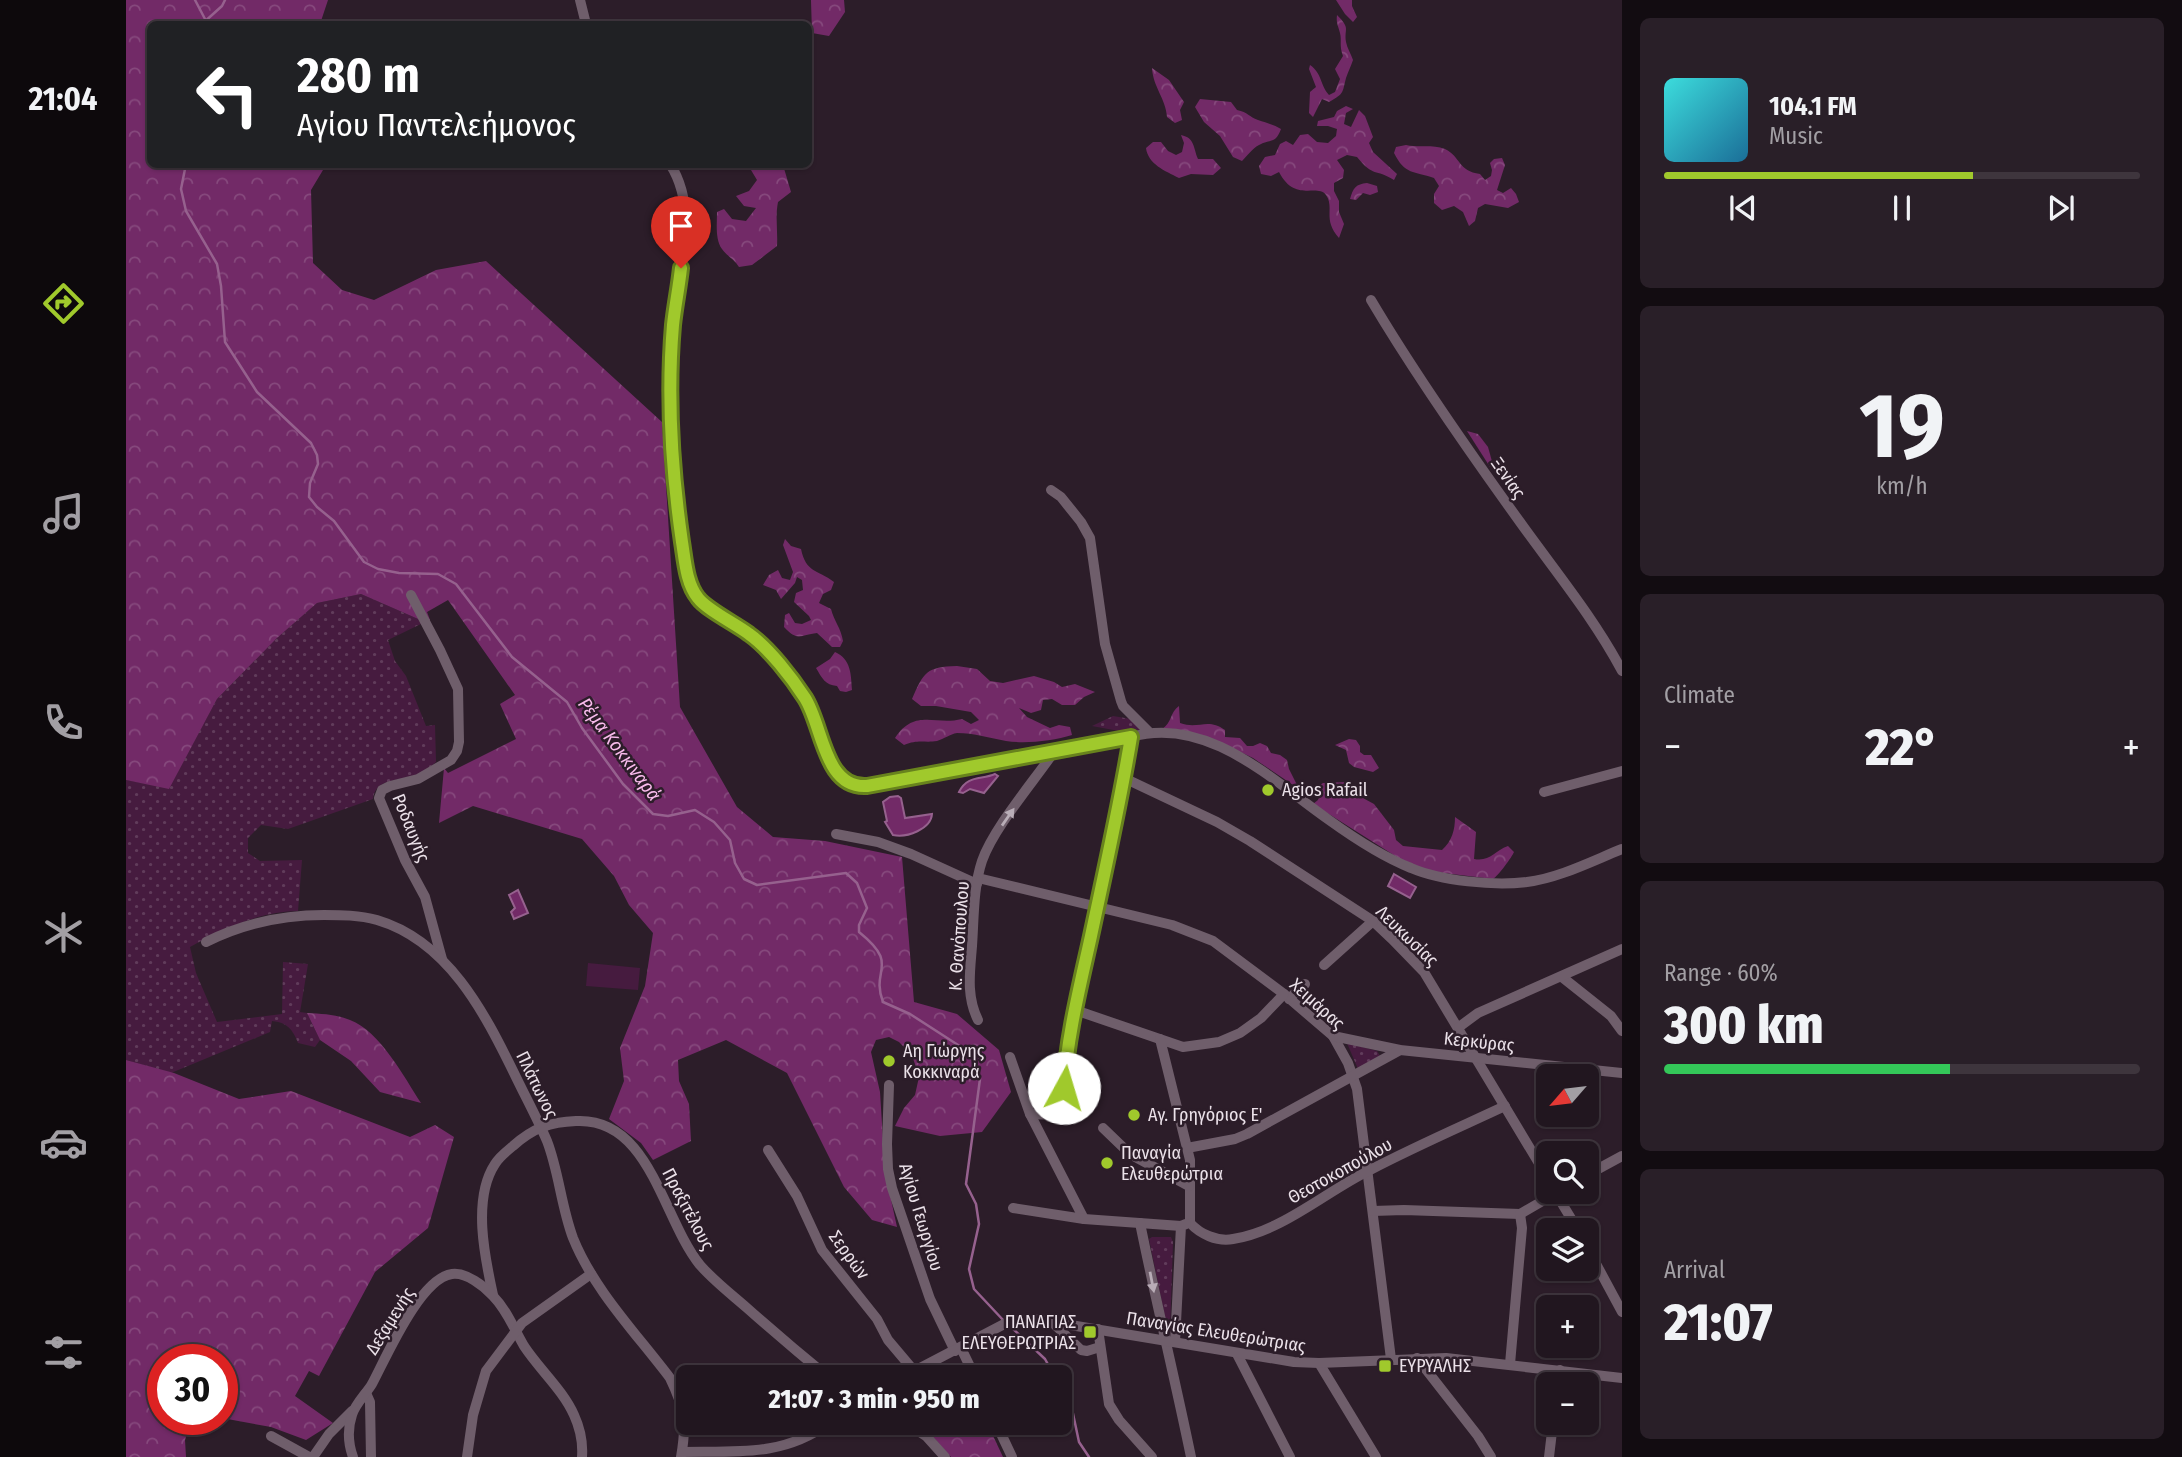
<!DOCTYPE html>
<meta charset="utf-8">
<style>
:root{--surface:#21161f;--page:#291f28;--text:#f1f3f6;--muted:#a29fa4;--line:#3e353d;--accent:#a0c92c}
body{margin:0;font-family:"Fira Sans Condensed",sans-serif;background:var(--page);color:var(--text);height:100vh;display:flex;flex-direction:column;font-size:26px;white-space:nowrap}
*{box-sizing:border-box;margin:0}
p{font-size:23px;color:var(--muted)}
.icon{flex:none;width:38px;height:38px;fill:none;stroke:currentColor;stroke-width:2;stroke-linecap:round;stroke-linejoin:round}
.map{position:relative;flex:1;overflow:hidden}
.side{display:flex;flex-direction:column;gap:18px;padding:18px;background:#120c11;width:560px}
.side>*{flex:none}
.guide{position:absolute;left:21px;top:21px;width:665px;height:147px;border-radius:10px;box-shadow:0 2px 5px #0004,0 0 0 2px var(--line);background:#202124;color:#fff;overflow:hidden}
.needle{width:46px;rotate:242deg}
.controls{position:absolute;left:1410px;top:1064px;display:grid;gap:14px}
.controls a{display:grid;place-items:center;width:63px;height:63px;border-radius:10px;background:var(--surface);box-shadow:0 2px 5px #0004,0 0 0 2px var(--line);font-size:35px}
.speed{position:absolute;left:21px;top:1344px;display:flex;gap:14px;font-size:35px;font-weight:700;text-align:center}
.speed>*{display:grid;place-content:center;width:91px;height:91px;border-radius:50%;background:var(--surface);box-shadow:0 2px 5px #0004,0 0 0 2px var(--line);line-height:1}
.speed .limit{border:10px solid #d22;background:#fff;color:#111}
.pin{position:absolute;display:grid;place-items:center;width:60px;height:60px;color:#fff;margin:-72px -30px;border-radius:50% 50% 50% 0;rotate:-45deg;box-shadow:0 0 7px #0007}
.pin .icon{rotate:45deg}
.me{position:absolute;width:77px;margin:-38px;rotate:6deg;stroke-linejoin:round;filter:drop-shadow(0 0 5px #0008)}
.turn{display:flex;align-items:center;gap:24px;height:147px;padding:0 35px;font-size:32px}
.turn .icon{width:91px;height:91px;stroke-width:2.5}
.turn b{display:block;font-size:49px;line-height:60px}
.big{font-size:52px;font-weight:800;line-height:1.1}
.side .tile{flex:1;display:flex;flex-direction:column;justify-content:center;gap:10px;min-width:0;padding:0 24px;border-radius:10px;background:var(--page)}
.side .dial{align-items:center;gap:0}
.dial b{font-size:91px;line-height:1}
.song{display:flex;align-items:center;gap:21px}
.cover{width:84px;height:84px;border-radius:10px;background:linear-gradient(135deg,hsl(180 70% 55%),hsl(200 70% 35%))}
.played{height:7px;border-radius:4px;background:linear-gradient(90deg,var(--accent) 65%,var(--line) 65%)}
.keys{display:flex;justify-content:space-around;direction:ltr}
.heat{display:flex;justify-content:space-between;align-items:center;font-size:38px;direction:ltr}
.charge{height:10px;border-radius:5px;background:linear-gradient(90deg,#34c759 60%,var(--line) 0)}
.trip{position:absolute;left:550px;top:1365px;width:396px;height:70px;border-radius:10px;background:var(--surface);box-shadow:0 2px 5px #0004,0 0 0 2px var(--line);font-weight:800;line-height:70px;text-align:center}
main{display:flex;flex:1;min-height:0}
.dock{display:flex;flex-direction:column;width:126px;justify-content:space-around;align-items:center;background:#0d090c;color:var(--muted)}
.dock .icon{width:49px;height:49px}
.dock .selected{color:var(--accent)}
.dock b{font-size:32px;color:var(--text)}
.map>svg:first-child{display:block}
</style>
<main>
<nav class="dock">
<b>21:04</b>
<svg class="icon selected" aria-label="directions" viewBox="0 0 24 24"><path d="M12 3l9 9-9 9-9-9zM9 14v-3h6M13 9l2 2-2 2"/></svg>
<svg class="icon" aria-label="music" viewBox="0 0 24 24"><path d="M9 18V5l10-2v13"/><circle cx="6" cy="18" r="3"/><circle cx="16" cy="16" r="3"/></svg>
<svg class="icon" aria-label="phone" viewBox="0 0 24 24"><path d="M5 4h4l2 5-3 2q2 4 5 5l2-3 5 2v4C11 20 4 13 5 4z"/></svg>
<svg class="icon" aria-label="climate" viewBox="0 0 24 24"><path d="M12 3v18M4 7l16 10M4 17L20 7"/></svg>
<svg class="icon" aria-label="car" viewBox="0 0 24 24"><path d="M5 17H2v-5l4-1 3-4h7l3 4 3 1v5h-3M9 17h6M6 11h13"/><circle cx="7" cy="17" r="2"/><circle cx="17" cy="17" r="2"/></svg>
<svg class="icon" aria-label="filters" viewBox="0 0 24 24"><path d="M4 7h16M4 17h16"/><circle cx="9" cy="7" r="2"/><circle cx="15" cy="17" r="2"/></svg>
</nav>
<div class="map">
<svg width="1496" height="1457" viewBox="0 0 1496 1457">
<defs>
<pattern id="grass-dots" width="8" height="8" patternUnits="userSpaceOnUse" patternTransform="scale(1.75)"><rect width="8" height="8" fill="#461b3f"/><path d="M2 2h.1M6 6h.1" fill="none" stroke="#613c5b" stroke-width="1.8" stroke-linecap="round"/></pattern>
<pattern id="forest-crowns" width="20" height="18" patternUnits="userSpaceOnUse" patternTransform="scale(1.75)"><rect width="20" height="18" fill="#722a67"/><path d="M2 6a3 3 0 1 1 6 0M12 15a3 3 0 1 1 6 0" fill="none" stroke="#86497d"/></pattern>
</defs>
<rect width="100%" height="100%" fill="#2c1d29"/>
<g fill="url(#grass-dots)">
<path d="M235,594l64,28 -37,18 7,21 11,15 20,50 9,-1 1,37c-6,5 -13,11 -20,13 -15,7 -41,2 -43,24l-85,30 -27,-4 -13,13v15l12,8 42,-1 -4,51c-37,0 -75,18 -108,36l6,26 21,49 65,-8 1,-52 25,2 -8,48 7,1 13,27 -5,7 -17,-4c-5,-13 -11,-21 -26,-22l-2,11 -99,41 -45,-13v-280l43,8 48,-89 60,-61 40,-35z"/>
<path d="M987,716l18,3 10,11 -22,1 -27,-5z"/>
<path d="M1221,1043l30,8 3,5 -22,13z"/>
<path d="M1026,1237h19l2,5 -3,90h-2l-19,-93z"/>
</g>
<g fill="url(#forest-crowns)">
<path d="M0,0h202l-8,24h-170v140l176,1 -15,25 2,73 29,27 32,10 62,-30 50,-9 176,161 18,285 57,100 36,30 52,4 77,16 12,145 43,12 42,36 12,42 -29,40 -42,4 -45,-10 9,-18 11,-13 4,-18 -7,-22 -13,-13 -10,-5 -13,3 -5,12 9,40 5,80 12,55 -25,-7 -28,-33 -57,-114 -61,-33 -48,20 1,21 10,23 2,37 -38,19 -12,-17 -32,-24 15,-38 -4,-33 25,-62 8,-53 -24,-28 -15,-29 -32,-37 -109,-33 -34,17 5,-55 4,5 68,-34 -16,-35 15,-9 -67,-95 -21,12 3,8 -5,2 -64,-28 -44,9 -40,35 -60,61 -48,90 -43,-9z"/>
<path d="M685,0h33l1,12 -16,24 -17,-3z"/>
<path d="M1210,0h16v6l5,11 -4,5 -8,-8z"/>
<path d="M1211,15c14,14 7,13 9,27 1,6 5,12 7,18 -2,6 -5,12 -7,18 -4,15 -1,15 -17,24l-7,-3 -9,18 -4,-4 1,-21 6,-5 -7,-18 1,-4c12,8 10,20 19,30l6,-3 5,-13 -5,-10 8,-13c-4,-11 -1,-15 -3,-23 -2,-8 -4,-10 -3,-18z"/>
<path d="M1026,68l17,12 15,22 -4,8 2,10 -7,3 -8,-6c-1,-18 -14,-30 -15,-49z"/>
<path d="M1074,99l31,3 6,8c11,2 12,7 21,10 8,3 15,4 23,9 -6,16 -10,9 -22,16 -6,3 -12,11 -17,16l-9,-4 -13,-21 -16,-14 -9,-15z"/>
<path d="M1220,106l7,3 -7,4 -2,11 7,3 8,-17 6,6 8,21 -4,6 4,9 24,22 -3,6c-19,-12 -20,-2 -37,-23l-10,-2 -10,5 7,10 -1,8 -9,5v8l5,10v11l5,12 -5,14c-17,-19 -4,-30 -13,-43 -9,-12 -31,8 -47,-23l-8,4 -10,-2 -2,-8 6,-9 10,-2 5,-11 6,-3 7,4 7,-10 8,-1 9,8 11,1 8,-7 1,-7 -9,-3h-11l1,-5 16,-4 3,-6z"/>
<path d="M1055,135c14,3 12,12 17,24h15l8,9 -8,7 -22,-1 -12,4c-14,-7 -31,-14 -33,-30l7,-6h8l7,9 8,4 6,-3 2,-9z"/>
<path d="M1280,145c13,3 26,-1 39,4 16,8 13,22 35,25l5,6 6,-4 1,-6 -2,-7 4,-4 8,-1 3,7 -8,25 6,3 8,-5 5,6 3,8 -11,6 -23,-4 -7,4 -3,13 -6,5 -6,-14 -9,-6 -12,4 -8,-7v-9l5,-8 -5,-8c-20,-7 -29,-3 -40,-25l2,-6z"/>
<path d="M614,165h43l8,27 -13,10c-3,15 0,29 -1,44l-25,19 -13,2c-5,-8 -12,-11 -17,-18 -7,-10 -5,-25 -5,-37l7,-3 8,10 14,2 10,-13 -12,-2 -8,-10 13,-5 8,-11 -6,-10h-8z"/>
<path d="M1241,183l10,3 1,6 -8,3 -7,-2 -7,7 -6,-1c3,-11 6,-15 17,-16z"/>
<path d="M1341,431l11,3 10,13 5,18 -3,2z"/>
<path d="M659,539l6,7 10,3c5,24 16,20 33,33l-3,8 -8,4 -4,9 12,6c3,12 10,19 12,32l-3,6h-8l-15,-14c-17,2 -19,9 -33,-6l1,-12 4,-2 6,10 7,1 9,-4 -2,-4 -15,-14 2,-9 7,-3 -1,-10 -5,-3 -2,6 -14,16 -5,-9 -13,-5 6,-10 9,-5 4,8 8,2 3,-8 -10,-27z"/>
<path d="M709,652c16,7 16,22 17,38l-6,2 -6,-1 -3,-5c-12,-1 -15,-8 -21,-18l14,-9z"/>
<path d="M831,666l20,3 13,12 13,2 31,-7 20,6 8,5 13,-3 20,8 -11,5 -9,8h-13l-10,-6 -9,1 -2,10 -10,3 -12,-5 8,9 23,11 9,-3 11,2 2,8c-19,6 -47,9 -66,6 -16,-3 -32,-8 -49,-8 -7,1 -13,6 -20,8 -13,2 -19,-2 -33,4l-9,-7c20,-30 40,-12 67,-19l9,5 8,-4 -8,-8 -35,-6h-15l-9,-7c12,-27 14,-32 45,-33z"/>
<path d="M1053,706l1,17c19,7 27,-6 45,7v7l15,1 7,8h6l7,-3 7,3 4,7 9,2 7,5 2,9 10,20 -46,-31 -27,-13 -64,-16c10,-6 8,-17 17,-23z"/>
<path d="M1223,739l7,1 4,6v6l4,3h7l8,13 -6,4 -19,-5 -5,-4 -3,-13 -11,-5z"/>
<path d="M1221,782l8,4 6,11 13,7 20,26 2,10 7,6 39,4c10,-9 13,-20 13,-33l21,15 -2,27c16,3 20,-8 34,-13l6,6c-2,5 -16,24 -21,27l-66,-8 -27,-12 -87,-55 5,-4 2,-6 -3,-7 6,-4z"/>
<path d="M181,1013c15,1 29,1 43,7 30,11 54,57 71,83l-41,-11 -29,-31 -31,-21z"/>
<path d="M0,1060l48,13 65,26 52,-8 119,46 25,-12 19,12 -26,91 -53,44 -56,104 -10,-5 -14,25 38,27 -27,17 -35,-13 -49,-9v-58h-59v59h29l-7,21 1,17h-60z"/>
<path d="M820,1363h11l9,14h-49z"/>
<path d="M789,1423h72l16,34h-52l-16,-18z"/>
</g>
<path fill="#461b3f" d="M462,963l52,5 -2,22 -52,-4z"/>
<g fill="#722a67" stroke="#96618e" stroke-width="2">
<path d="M869,774l3,2 -14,17 -14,-4 -7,4 -4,-1c8,-17 22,-12 36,-18z"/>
<path d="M772,796l3,2 4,20 27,-4c-1,15 -25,24 -39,21l-8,-13 2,-1 -4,-19 7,-5z"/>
<path d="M1268,874l22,13 -6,11 -22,-12z"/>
<path d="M392,890l10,23 -14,6 -3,-7 4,-4 -6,-13z"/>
</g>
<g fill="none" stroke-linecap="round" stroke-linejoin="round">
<g stroke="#96618e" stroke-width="2.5">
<path d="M69,0l10,19"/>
<path d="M76,24l20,-18 3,-6"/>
<path d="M60,164l-5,25 5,22 31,53 4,22 4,56 32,50 54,51 6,12 1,9 -8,19 -1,14 8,10 17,14 30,41 14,7 21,4 39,1 18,10 56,73 55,45 15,26 41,56 30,30 15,2 27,-6 19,12 16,18 5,23 9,16 13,6 89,-12 11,10 10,25 -8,17v7c42,34 11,36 24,70l27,12 62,40 8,25 -14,105 10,20 3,20 -10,45 5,20 30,32"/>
<path d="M883,1325l36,34 10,18"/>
<path d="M933,1384l13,25 7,33 10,15"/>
</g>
<g stroke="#6f5e6b" stroke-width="10">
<path d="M454,0l6,24"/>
<path d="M544,164c31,48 7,110 3,161 -6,69 -2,144 9,212 2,17 3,37 10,52 10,21 45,34 62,49 18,16 34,37 48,57 20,26 19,66 45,89l20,1 264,-48c76,-22 141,43 198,83 25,18 54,37 82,48 30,13 83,18 116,14 32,-4 65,-21 95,-33"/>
<path d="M1245,300c45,76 97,150 149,222 35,49 74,96 102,149"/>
<path d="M925,490l10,7 20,25 9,16 15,106 16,57 2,5 26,26"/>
<path d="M285,595l29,55 18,39 1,53 -2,9 -6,9 -33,19 -28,7 -8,4 -3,8 26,62 20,37 17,62"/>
<path d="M998,778l93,44 33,19 123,80 19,18 32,33 125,208"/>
<path d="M1418,792l78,-21"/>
<path d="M710,834l42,8 33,12 66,30"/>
<path d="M852,878l194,47 41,16 71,53 49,42 15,27 9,26 34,270"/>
<path d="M80,942c38,-19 76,-27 118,-27 17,0 35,0 53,5 71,21 107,92 137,153 11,23 23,45 33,68 12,31 14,65 26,97 21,52 63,95 97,140 15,31 17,44 11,79"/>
<path d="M1198,965l49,-44"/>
<path d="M1436,977l49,39 11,15"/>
<path d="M1163,999l16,-15"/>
<path d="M949,1010l108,37 36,-5 21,-9 21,-15 23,-24"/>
<path d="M852,1020c-12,-24 -8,-48 -6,-74 2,-27 1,-58 10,-85 12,-34 53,-81 74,-112"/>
<path d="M1333,1027l19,-14 144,-64"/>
<path d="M1207,1036l67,14 222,23"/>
<path d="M1034,1039l30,121v63"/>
<path d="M884,1057l20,57 54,105"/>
<path d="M763,1085l-2,59 1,25 4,19 38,111 25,52"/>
<path d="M904,1114l26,1 6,-4c8,-126 49,-249 69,-374"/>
<path d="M977,1128l27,26 59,32"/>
<path d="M1061,1148l48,-9 12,-5 153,-84"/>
<path d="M642,1150l29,46 25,54 55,69 11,21 27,32"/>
<path d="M1461,1175l35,-19"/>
<path d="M1429,1192l23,38"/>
<path d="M887,1208l71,11 97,7"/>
<path d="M1247,1211l31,-1 116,4 38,-22"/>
<path d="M1014,1223c16,79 35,156 51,234"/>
<path d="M1064,1223c10,11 27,19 43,16 50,-8 92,-47 137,-69 44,-23 90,-43 135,-64"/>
<path d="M1461,1247l35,65"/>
<path d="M367,1295c-8,-37 -21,-96 2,-131 4,-7 12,-13 18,-18 20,-18 37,-24 63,-25 74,-4 86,97 124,144 14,16 31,29 47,43 27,24 54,47 81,69"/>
<path d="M927,1323l28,27 6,1 13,-4"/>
<path d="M972,1329l11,75 10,16 33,37"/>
<path d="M1049,1342l6,-116 5,-2"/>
<path d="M835,1348l14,29"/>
<path d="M1111,1354l53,103"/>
<path d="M1291,1358l61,78 13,21"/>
<path d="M1193,1363l57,94"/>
<path d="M1384,1364l12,-136 -2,-14"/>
<path d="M777,1377l107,-56 24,-2 260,43 25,1 127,-5 176,20"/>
<path d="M1432,1384l2,-14"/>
<path d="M240,1393l4,9 1,55"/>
<path d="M780,1423l20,13 19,21"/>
<path d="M870,1423l16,34"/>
<path d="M145,1436l38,21"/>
<path d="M556,1452c55,-1 101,5 147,-29"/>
<path d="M187,1457l16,-23 23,-23"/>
<path d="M227,1457c-5,-14 -6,-27 -1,-42 3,-11 14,-21 20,-31 14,-26 48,-106 80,-110 14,-2 32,12 41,22 14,14 21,33 31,50 15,23 39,44 50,69 6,13 9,28 8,42"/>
<path d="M341,1457l6,-42 13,-44 36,-48 69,-49"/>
<path d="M1423,1457l4,-34"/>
</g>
</g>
<defs><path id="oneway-solid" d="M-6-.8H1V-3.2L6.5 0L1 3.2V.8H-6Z" transform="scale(1.75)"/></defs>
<g fill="#b9adb7">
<use href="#oneway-solid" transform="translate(882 817) rotate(-55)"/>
<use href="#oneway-solid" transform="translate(1026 1282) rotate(79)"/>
</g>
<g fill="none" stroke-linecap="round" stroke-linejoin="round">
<g stroke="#68831d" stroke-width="18">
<path id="route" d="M555,268c-2,19 -6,38 -8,57 -6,71 -1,148 9,217 3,18 4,41 16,56 9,12 38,26 51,36 20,14 43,44 56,64 18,28 19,91 62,88l264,-49c-11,67 -26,133 -40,199 -11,50 -24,101 -27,152"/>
</g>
<use href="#route" stroke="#a0c92c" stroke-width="12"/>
</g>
<g fill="#a0c92c" stroke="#2c1d29" stroke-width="2.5">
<circle cx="1142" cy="790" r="7"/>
<circle cx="763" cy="1061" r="7"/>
<circle cx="1008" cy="1115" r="7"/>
<circle cx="981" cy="1163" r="7"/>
<rect x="957" y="1325" width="14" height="14" rx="3.5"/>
<rect x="1252" y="1359" width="14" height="14" rx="3.5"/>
</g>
<g text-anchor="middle" stroke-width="5" stroke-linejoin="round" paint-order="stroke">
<g font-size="18" fill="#ebe1e9" stroke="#2c1d29">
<text transform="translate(1382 478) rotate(55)" y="6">Ξενίας</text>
<text transform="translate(285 828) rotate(68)" y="6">Ροδαυγής</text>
<text transform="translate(833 936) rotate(-86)" y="6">Κ. Θανόπουλου</text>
<text transform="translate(1281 936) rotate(44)" y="6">Λευκωσίας</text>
<text transform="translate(1191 1004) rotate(42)" y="6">Χειμάρας</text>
<text transform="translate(1353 1042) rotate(6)" y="6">Κερκύρας</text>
<text transform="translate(411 1085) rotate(64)" y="6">Πλάτωνος</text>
<text transform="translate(1214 1171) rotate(-29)" y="6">Θεοτοκοπούλου</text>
<text transform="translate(562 1209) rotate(62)" y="6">Πραξιτέλους</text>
<text transform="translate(795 1217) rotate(73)" y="6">Αγίου Γεωργίου</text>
<text transform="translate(723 1255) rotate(54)" y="6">Σερρών</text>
<text transform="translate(264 1321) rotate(-58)" y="6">Δεξαμενής</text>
<text transform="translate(1090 1332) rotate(9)" y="6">Παναγίας Ελευθερώτριας</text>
</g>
<g font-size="18" fill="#ebe1e9" stroke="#2c1d29" text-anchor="start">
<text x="1156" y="796">Agios Rafail</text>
<text x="777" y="1057">Αη Γιώργης<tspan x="777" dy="21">Κοκκιναρά</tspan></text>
<text x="1022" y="1121">Αγ. Γρηγόριος Ε'</text>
<text x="995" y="1159">Παναγία<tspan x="995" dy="21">Ελευθερώτρια</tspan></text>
<text x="950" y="1328" text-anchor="end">ΠΑΝΑΓΙΑΣ<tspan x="950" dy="21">ΕΛΕΥΘΕΡΩΤΡΙΑΣ</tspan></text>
<text x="1273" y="1372">ΕΥΡΥΑΛΗΣ</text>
</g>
<g font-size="19" font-style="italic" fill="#f9bbec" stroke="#2c1d29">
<text transform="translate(494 749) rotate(53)" y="7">Ρέμα Κοκκιναρά</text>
</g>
</g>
</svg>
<div class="controls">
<a><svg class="needle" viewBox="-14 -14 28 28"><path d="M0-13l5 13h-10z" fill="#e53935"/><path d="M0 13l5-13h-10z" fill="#a29fa4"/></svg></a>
<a><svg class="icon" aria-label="search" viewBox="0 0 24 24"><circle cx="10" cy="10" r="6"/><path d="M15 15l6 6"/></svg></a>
<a><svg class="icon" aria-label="layers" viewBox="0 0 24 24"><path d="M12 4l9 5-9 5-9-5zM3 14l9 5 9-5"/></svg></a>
<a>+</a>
<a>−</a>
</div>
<div class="speed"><div class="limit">30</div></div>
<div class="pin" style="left:555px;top:268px;background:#d93025"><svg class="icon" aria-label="arrive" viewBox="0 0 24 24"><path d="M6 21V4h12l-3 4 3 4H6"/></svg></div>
<svg class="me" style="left:938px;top:1088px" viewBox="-20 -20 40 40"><circle r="19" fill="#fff"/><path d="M0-13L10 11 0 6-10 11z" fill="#a0c92c"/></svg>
<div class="trip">21:07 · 3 min · 950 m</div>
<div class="guide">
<div class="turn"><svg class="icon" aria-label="left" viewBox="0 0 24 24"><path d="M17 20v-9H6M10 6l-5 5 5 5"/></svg><div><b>280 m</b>Αγίου Παντελεήμονος</div></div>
</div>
</div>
<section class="side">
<div class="tile">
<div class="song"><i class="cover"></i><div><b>104.1 FM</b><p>Music</p></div></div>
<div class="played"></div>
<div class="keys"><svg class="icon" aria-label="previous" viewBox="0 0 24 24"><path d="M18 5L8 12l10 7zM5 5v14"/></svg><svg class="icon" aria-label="pause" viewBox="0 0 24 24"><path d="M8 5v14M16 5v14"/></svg><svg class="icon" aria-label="next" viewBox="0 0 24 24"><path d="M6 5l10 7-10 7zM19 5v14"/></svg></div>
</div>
<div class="tile dial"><b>19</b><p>km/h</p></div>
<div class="tile"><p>Climate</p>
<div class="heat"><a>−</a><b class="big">22°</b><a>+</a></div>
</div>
<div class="tile"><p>Range · 60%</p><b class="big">300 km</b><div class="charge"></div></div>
<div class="tile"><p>Arrival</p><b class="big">21:07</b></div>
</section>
</main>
